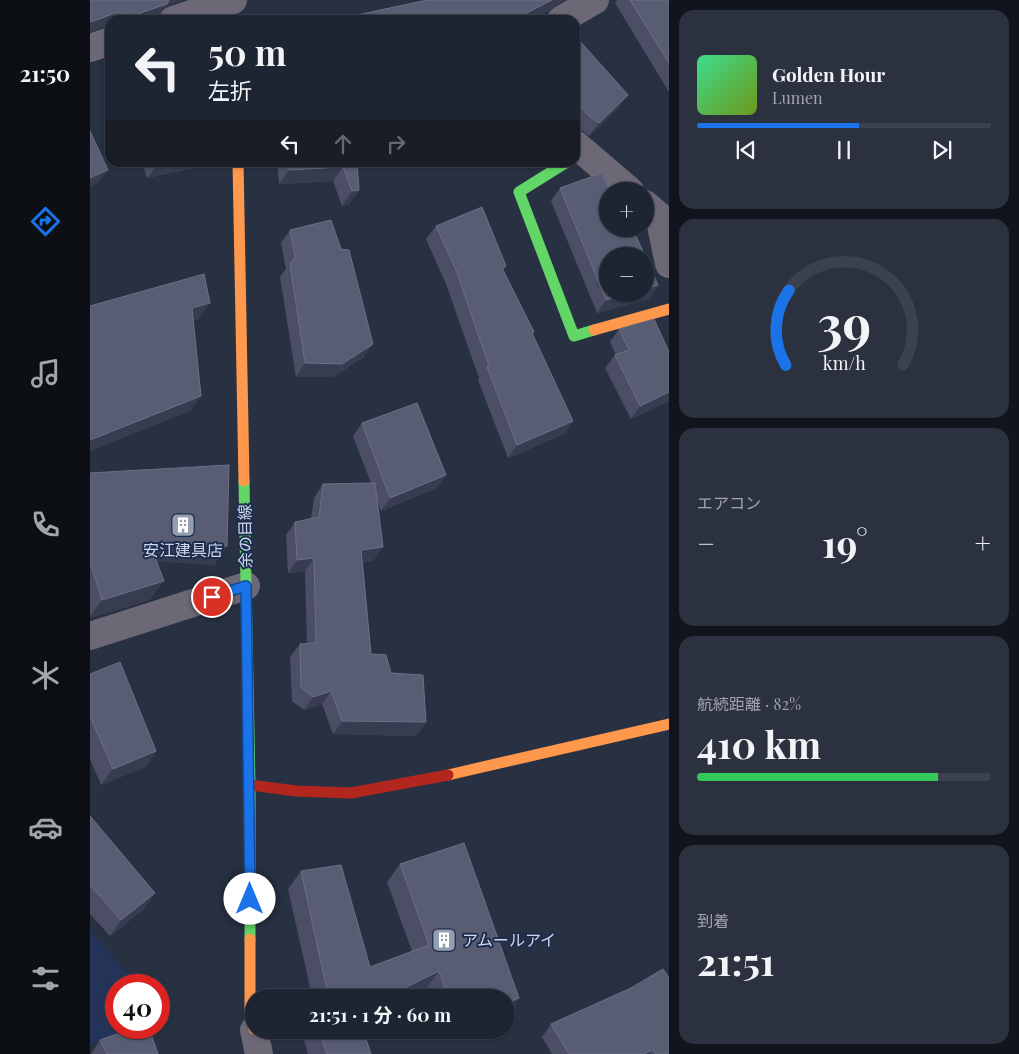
<!DOCTYPE html>
<html lang="ja">
<meta charset="utf-8">
<style>
:root{--surface:#1e2532;--page:#2b313e;--text:#f1f3f6;--muted:#a1a5ac;--line:#3c424d;--accent:#1a73e8}
body{margin:0;font-family:"Playfair Display","Noto Sans JP",serif;background:var(--page);color:var(--text);height:100vh;display:flex;flex-direction:column;font-size:19px;white-space:nowrap}
*{box-sizing:border-box;margin:0}
p{font-size:16px;color:var(--muted)}
.icon{flex:none;width:28px;height:28px;fill:none;stroke:currentColor;stroke-width:2;stroke-linecap:round;stroke-linejoin:round}
.map{position:relative;flex:1;overflow:hidden}
.sheet{display:flex;flex-direction:column;gap:10px;padding:10px;background:#10141c;width:350px}
.sheet>*{flex:none}
.guide{position:absolute;left:15px;top:15px;width:475px;height:152px;border-radius:15px;box-shadow:0 1px 4px #0004,0 0 0 1px var(--line);background:#1e2532;color:var(--text);overflow:hidden}
.controls{position:absolute;left:509px;top:182px;display:grid;gap:10px}
.controls a{display:grid;place-items:center;width:55px;height:55px;border-radius:50%;background:var(--surface);box-shadow:0 1px 4px #0004,0 0 0 1px var(--line);font-size:25px}
.speed{position:absolute;left:15px;top:974px;display:flex;gap:10px;font-size:25px;font-weight:700;text-align:center}
.speed>*{display:grid;place-content:center;width:65px;height:65px;border-radius:50%;background:var(--surface);box-shadow:0 1px 4px #0004,0 0 0 1px var(--line);line-height:1}
.speed .limit{border:8px solid #d22;background:#fff;color:#111}
.pin{position:absolute;display:grid;place-items:center;width:42px;height:42px;color:#fff;margin:-21px;border:2px solid #fff;border-radius:50%;box-shadow:0 1px 5px #0007}
.me{position:absolute;width:55px;margin:-28px;rotate:0deg;stroke-linejoin:round;filter:drop-shadow(0 0 4px #0008)}
.turn{display:flex;align-items:center;gap:18px;height:105px;padding:0 20px;font-size:22px}
.turn .icon{width:65px;height:65px;stroke-width:2.5}
.turn b{display:block;font-size:35px;line-height:42px}
.lanes{display:flex;align-items:center;height:48px;padding:0 20px;background:#0003;justify-content:center;gap:25px;direction:ltr}
.lanes .off{opacity:.35}
.big{font-size:38px;font-weight:700;line-height:1.1}
.sheet .tile{flex:1;display:flex;flex-direction:column;justify-content:center;gap:8px;min-width:0;padding:0 18px;border-radius:15px;background:var(--page)}
.sheet .dial{align-items:center;gap:0}
.dial svg{height:130px;overflow:visible;fill:none;stroke:var(--line);stroke-width:7;stroke-linecap:round;text-anchor:middle}
.dial text{fill:var(--text);stroke:none}
.song{display:flex;align-items:center;gap:15px}
.cover{width:60px;height:60px;border-radius:8px;background:linear-gradient(135deg,hsl(150 70% 55%),hsl(80 70% 35%))}
.played{height:5px;border-radius:2px;background:linear-gradient(90deg,var(--accent) 55%,var(--line) 55%)}
.keys{display:flex;justify-content:space-around;direction:ltr}
.heat{display:flex;justify-content:space-between;align-items:center;font-size:28px;direction:ltr}
.charge{height:8px;border-radius:4px;background:linear-gradient(90deg,#34c759 82%,var(--line) 0)}
.trip{position:absolute;left:155px;top:989px;width:270px;height:50px;border-radius:25px;background:var(--surface);box-shadow:0 1px 4px #0004,0 0 0 1px var(--line);font-weight:700;line-height:50px;text-align:center}
main{display:flex;flex:1;min-height:0}
.menu{display:flex;flex-direction:column;width:90px;justify-content:space-around;align-items:center;background:#0c0f14;color:var(--muted)}
.menu .icon{width:35px;height:35px}
.menu .active{color:var(--accent)}
.menu b{font-size:22px;color:var(--text)}
.map>svg:first-child{display:block}
</style>
<main>
<nav class="menu">
<b>21:50</b>
<svg class="icon active" aria-label="directions" viewBox="0 0 24 24"><path d="M12 3l9 9-9 9-9-9zM9 14v-3h6M13 9l2 2-2 2"/></svg>
<svg class="icon" aria-label="music" viewBox="0 0 24 24"><path d="M9 18V5l10-2v13"/><circle cx="6" cy="18" r="3"/><circle cx="16" cy="16" r="3"/></svg>
<svg class="icon" aria-label="phone" viewBox="0 0 24 24"><path d="M5 4h4l2 5-3 2q2 4 5 5l2-3 5 2v4C11 20 4 13 5 4z"/></svg>
<svg class="icon" aria-label="climate" viewBox="0 0 24 24"><path d="M12 3v18M4 7l16 10M4 17L20 7"/></svg>
<svg class="icon" aria-label="car" viewBox="0 0 24 24"><path d="M5 17H2v-5l4-1 3-4h7l3 4 3 1v5h-3M9 17h6M6 11h13"/><circle cx="7" cy="17" r="2"/><circle cx="17" cy="17" r="2"/></svg>
<svg class="icon" aria-label="filters" viewBox="0 0 24 24"><path d="M4 7h16M4 17h16"/><circle cx="9" cy="7" r="2"/><circle cx="15" cy="17" r="2"/></svg>
</nav>
<div class="map">
<svg width="579" height="1054" viewBox="0 0 579 1054">
<rect width="100%" height="100%" fill="#283142"/>
<path fill="#243458" d="M0,931l49,54h-23v43h20l-46,16z"/>
<g fill="none" stroke-linecap="round" stroke-linejoin="round">
<g stroke="#6d6875" stroke-width="28">
<path d="M83,20l60,-20"/>
<path d="M471,20l34,-20"/>
<path d="M0,48l20,-7"/>
<path d="M485,144l55,47"/>
<path d="M555,204l14,12 10,48"/>
<path d="M0,636l156,-50"/>
<path d="M164,1030l5,24"/>
</g>
<g stroke="#63d668" stroke-width="11">
<path d="M477,162l-48,30 55,144 20,-6"/>
<path d="M154,481l6,304v154"/>
</g>
<g stroke="#ff974d" stroke-width="11">
<path d="M148,162l6,319"/>
<path d="M504,330l75,-21"/>
<path d="M358,775l221,-51"/>
<path d="M160,939v74l4,16"/>
</g>
<path stroke="#b3261e" stroke-width="11" d="M160,785l46,6 55,2 97,-18"/>
</g>
<g fill="#4b4e64">
<path d="M0,0l78,5 -4,3 -6,9 -10,3h-38v6h-5l-15,6z"/>
<path d="M527,0h52v92l-54,-89z"/>
<path d="M485,45l43,63 -29,28 -8,-6 -6,-6z"/>
<path d="M52,162h59l-3,5 -51,11z"/>
<path d="M187,162h80l2,28 -10,14 -7,2 -9,-25 -54,3z"/>
<path d="M470,188l70,50 28,47 -9,14 -52,14 -46,-112z"/>
<path d="M346,226l70,40 -3,4 31,62 -1,3 40,86 -9,13 -56,24 -30,-78 1,-2 -33,-94 -20,-45z"/>
<path d="M200,230l51,19 23,108 -31,20h-37l-16,-100 6,-8 -5,-26z"/>
<path d="M529,329l50,72 -38,18 -26,-51 10,-13h1l-6,-13z"/>
<path d="M272,423l75,65 -56,23 -4,-10 -3,59 -11,2 8,92 20,19 35,49 -10,14 -83,-2 -11,-30 -18,6 -12,-9 -2,-44 10,-13h7l-2,-73 -17,2 -2,-38 9,-13 16,-3 3,-21 9,-14 48,-1 -18,-47z"/>
<path d="M0,473l137,73 -13,19 -57,-4 -7,39 -60,18z"/>
<path d="M0,674l66,77 -11,16 -44,18 -11,-26z"/>
<path d="M0,816l54,93 -34,27 -20,-22z"/>
<path d="M310,864l119,134 -12,18 -1,-18h-77l-3,-9 -17,9h-101l4,-2 -24,-107 13,-18 69,96 42,-16 -25,-69z"/>
<path d="M461,1024l118,30h-117l-10,-17z"/>
<path d="M211,1030h62l8,24h-63z"/>
<path d="M351,1030h27l-24,8z"/>
<path d="M10,1040l58,14h-67z"/>
</g>
<g fill="#373c50">
<path d="M78,0h16l-16,5 -4,3 -6,9 -9,3h-14l5,-7z"/>
<path d="M462,0h14l-18,11 -17,9h-18z"/>
<path d="M25,13h8l-6,7h-7v6h-5l-15,6v-8l1,-2z"/>
<path d="M538,95l-10,13 -29,28 10,-13z"/>
<path d="M79,162h32l-3,5 -51,11 10,-13z"/>
<path d="M253,167l-10,14 -54,3 10,-14z"/>
<path d="M18,170l-10,13 -8,4v-9z"/>
<path d="M269,190l-10,14 -7,2 10,-15z"/>
<path d="M568,285l-9,14 -52,14 9,-13 22,-6h17v-5z"/>
<path d="M120,303l-11,16 -18,5 11,-16z"/>
<path d="M283,344l-9,13 -31,20h-37l9,-14z"/>
<path d="M579,392v9l-38,18 9,-13z"/>
<path d="M111,396l-11,15 -100,40v-11z"/>
<path d="M483,421l-9,13 -56,24 9,-13z"/>
<path d="M356,475l-9,13 -56,23 9,-13z"/>
<path d="M59,541l78,5 -13,19 -78,-5z"/>
<path d="M293,547l-9,13 -22,3 9,-13z"/>
<path d="M224,558l-9,13 -17,2 9,-13z"/>
<path d="M74,581l-14,19 -60,18v-2l12,-16z"/>
<path d="M241,691l-9,13 -18,6 9,-13z"/>
<path d="M252,721l84,1 -10,14 -83,-2z"/>
<path d="M66,751l-11,16 -44,18 12,-16z"/>
<path d="M65,893l-11,16 -34,27 11,-16z"/>
<path d="M349,971l-13,18 -17,9h-25z"/>
<path d="M429,998l-12,18h-1v-13z"/>
<path d="M360,1030h18l-24,8z"/>
<path d="M563,1050l-3,4h-6z"/>
</g>
<g fill="#595d73" stroke="#6b7086">
<path d="M0,0h79l-2,4 -27,9 3,7h-11l-3,-4 -6,-3h-8l-24,9 -1,-5z"/>
<path d="M337,0h125l-39,20h-179z"/>
<path d="M540,0h39v63z"/>
<path d="M489,40l49,55 -29,28 -9,-6 -15,-16v-56z"/>
<path d="M0,131l18,39 -18,8z"/>
<path d="M66,162h13l-12,3z"/>
<path d="M198,162h69l2,28 -7,1 -9,-24 -54,3z"/>
<path d="M512,173l8,18h-2v38h18l4,9 6,-2 9,20h-37v38h20l-22,6 -46,-112z"/>
<path d="M392,207l24,59 -4,2 32,64 -2,1 41,88 -56,24 -30,-78 2,-1 -33,-96 -20,-44z"/>
<path d="M241,220l10,29 8,1 24,94 -31,20 -37,-1 -15,-99 5,-7 -5,-27z"/>
<path d="M555,257l13,28 -13,4z"/>
<path d="M114,274l6,29 -18,5 9,88 -111,44v-134z"/>
<path d="M564,319l15,33v40l-29,14 -25,-51 14,-5 -10,-21z"/>
<path d="M327,403l29,72 -56,23 -28,-75z"/>
<path d="M139,465l-2,81 -78,-5 15,40 -62,19 -12,-38v-89z"/>
<path d="M285,483l8,64 -22,3 10,104 15,1 5,18 32,2 3,47 -84,-1 -11,-30 -18,6 -12,-10 -1,-43 16,-1 -2,-85 -17,2 -2,-38 24,-5 4,-33z"/>
<path d="M30,662l36,89 -43,18 -23,-53v-42z"/>
<path d="M0,816l65,77 -34,27 -31,-35z"/>
<path d="M374,843l55,155 -13,5v-5h-58l-9,-27 -55,27h-75l18,-8 -26,-119 40,-6 29,102 59,-22 -29,-81z"/>
<path d="M573,969l6,9v76h-13l-3,-4 -9,4h-75l-18,-30 80,-36z"/>
<path d="M44,1028h15l9,26h-51l-7,-14z"/>
<path d="M229,1030h44l8,24h-44z"/>
</g>
<g fill="none" stroke-linecap="round" stroke-linejoin="round">
<g stroke="#114b97" stroke-width="12">
<path id="route" d="M122,597l34,-11 4,313"/>
</g>
<use href="#route" stroke="#1a73e8" stroke-width="9"/>
</g>
<defs>
<g id="building-square" transform="scale(1.25)"><rect x="-9" y="-9" width="18" height="18" rx="4" fill="#939eb1" stroke="#1e2d4d"/><path d="M-4-6H4V6H1V3H-1V6H-4ZM-2.5-4.3h1.7v1.8h-1.7ZM.8-4.3h1.7v1.8H.8ZM-2.5-1h1.7V.8h-1.7ZM.8-1h1.7V.8H.8Z" fill="#fff"/></g>
</defs>
<g fill-rule="evenodd">
<use href="#building-square" x="93" y="525"/>
<use href="#building-square" x="354" y="940"/>
</g>
<g text-anchor="middle" stroke-width="4" stroke-linejoin="round" paint-order="stroke">
<g font-size="16" fill="#cdd8ed" stroke="#1e2d4d">
<text transform="translate(155 536) rotate(-91)" y="6">余の目線</text>
</g>
<g font-size="16" fill="#cdd8ed" stroke="#1e2d4d">
<text x="93" y="556">安江建具店</text>
<text x="372" y="946" text-anchor="start">アムールアイ</text>
</g>
</g>
</svg>
<div class="controls">
<a>+</a>
<a>−</a>
</div>
<div class="speed"><div class="limit">40</div></div>
<div class="pin" style="left:122px;top:597px;background:#d93025"><svg class="icon" aria-label="arrive" viewBox="0 0 24 24"><path d="M6 21V4h12l-3 4 3 4H6"/></svg></div>
<svg class="me" style="left:160px;top:899px" viewBox="-20 -20 40 40"><circle r="19" fill="#fff"/><path d="M0-13L10 11 0 6-10 11z" fill="#1a73e8"/></svg>
<div class="trip">21:51 · 1 分 · 60 m</div>
<div class="guide">
<div class="turn"><svg class="icon" aria-label="left" viewBox="0 0 24 24"><path d="M17 20v-9H6M10 6l-5 5 5 5"/></svg><div><b>50 m</b>左折</div></div>
<div class="lanes"><svg class="icon" aria-label="left" viewBox="0 0 24 24"><path d="M17 20v-9H6M10 6l-5 5 5 5"/></svg><svg class="icon off" aria-label="ahead" viewBox="0 0 24 24"><path d="M12 20V5M6 11l6-6 6 6"/></svg><svg class="icon off" aria-label="right" viewBox="0 0 24 24"><path d="M7 20v-9h11M14 6l5 5-5 5"/></svg></div>
</div>
</div>
<section class="sheet">
<div class="tile">
<div class="song"><i class="cover"></i><div><b>Golden Hour</b><p>Lumen</p></div></div>
<div class="played"></div>
<div class="keys"><svg class="icon" aria-label="previous" viewBox="0 0 24 24"><path d="M18 5L8 12l10 7zM5 5v14"/></svg><svg class="icon" aria-label="pause" viewBox="0 0 24 24"><path d="M8 5v14M16 5v14"/></svg><svg class="icon" aria-label="next" viewBox="0 0 24 24"><path d="M6 5l10 7-10 7zM19 5v14"/></svg></div>
</div>
<div class="tile dial"><svg viewBox="0 0 100 80">
<path d="M14 69A42 42 0 1 1 86 69"/>
<path d="M14 69A42 42 0 0 1 16 23" stroke="#1a73e8"/>
<text x="50" y="56" font-size="32" font-weight="700">39</text>
<text x="50" y="72" font-size="11">km/h</text>
</svg></div>
<div class="tile"><p>エアコン</p>
<div class="heat"><a>−</a><b class="big">19°</b><a>+</a></div>
</div>
<div class="tile"><p>航続距離 · 82%</p><b class="big">410 km</b><div class="charge"></div></div>
<div class="tile"><p>到着</p><b class="big">21:51</b></div>
</section>
</main>
